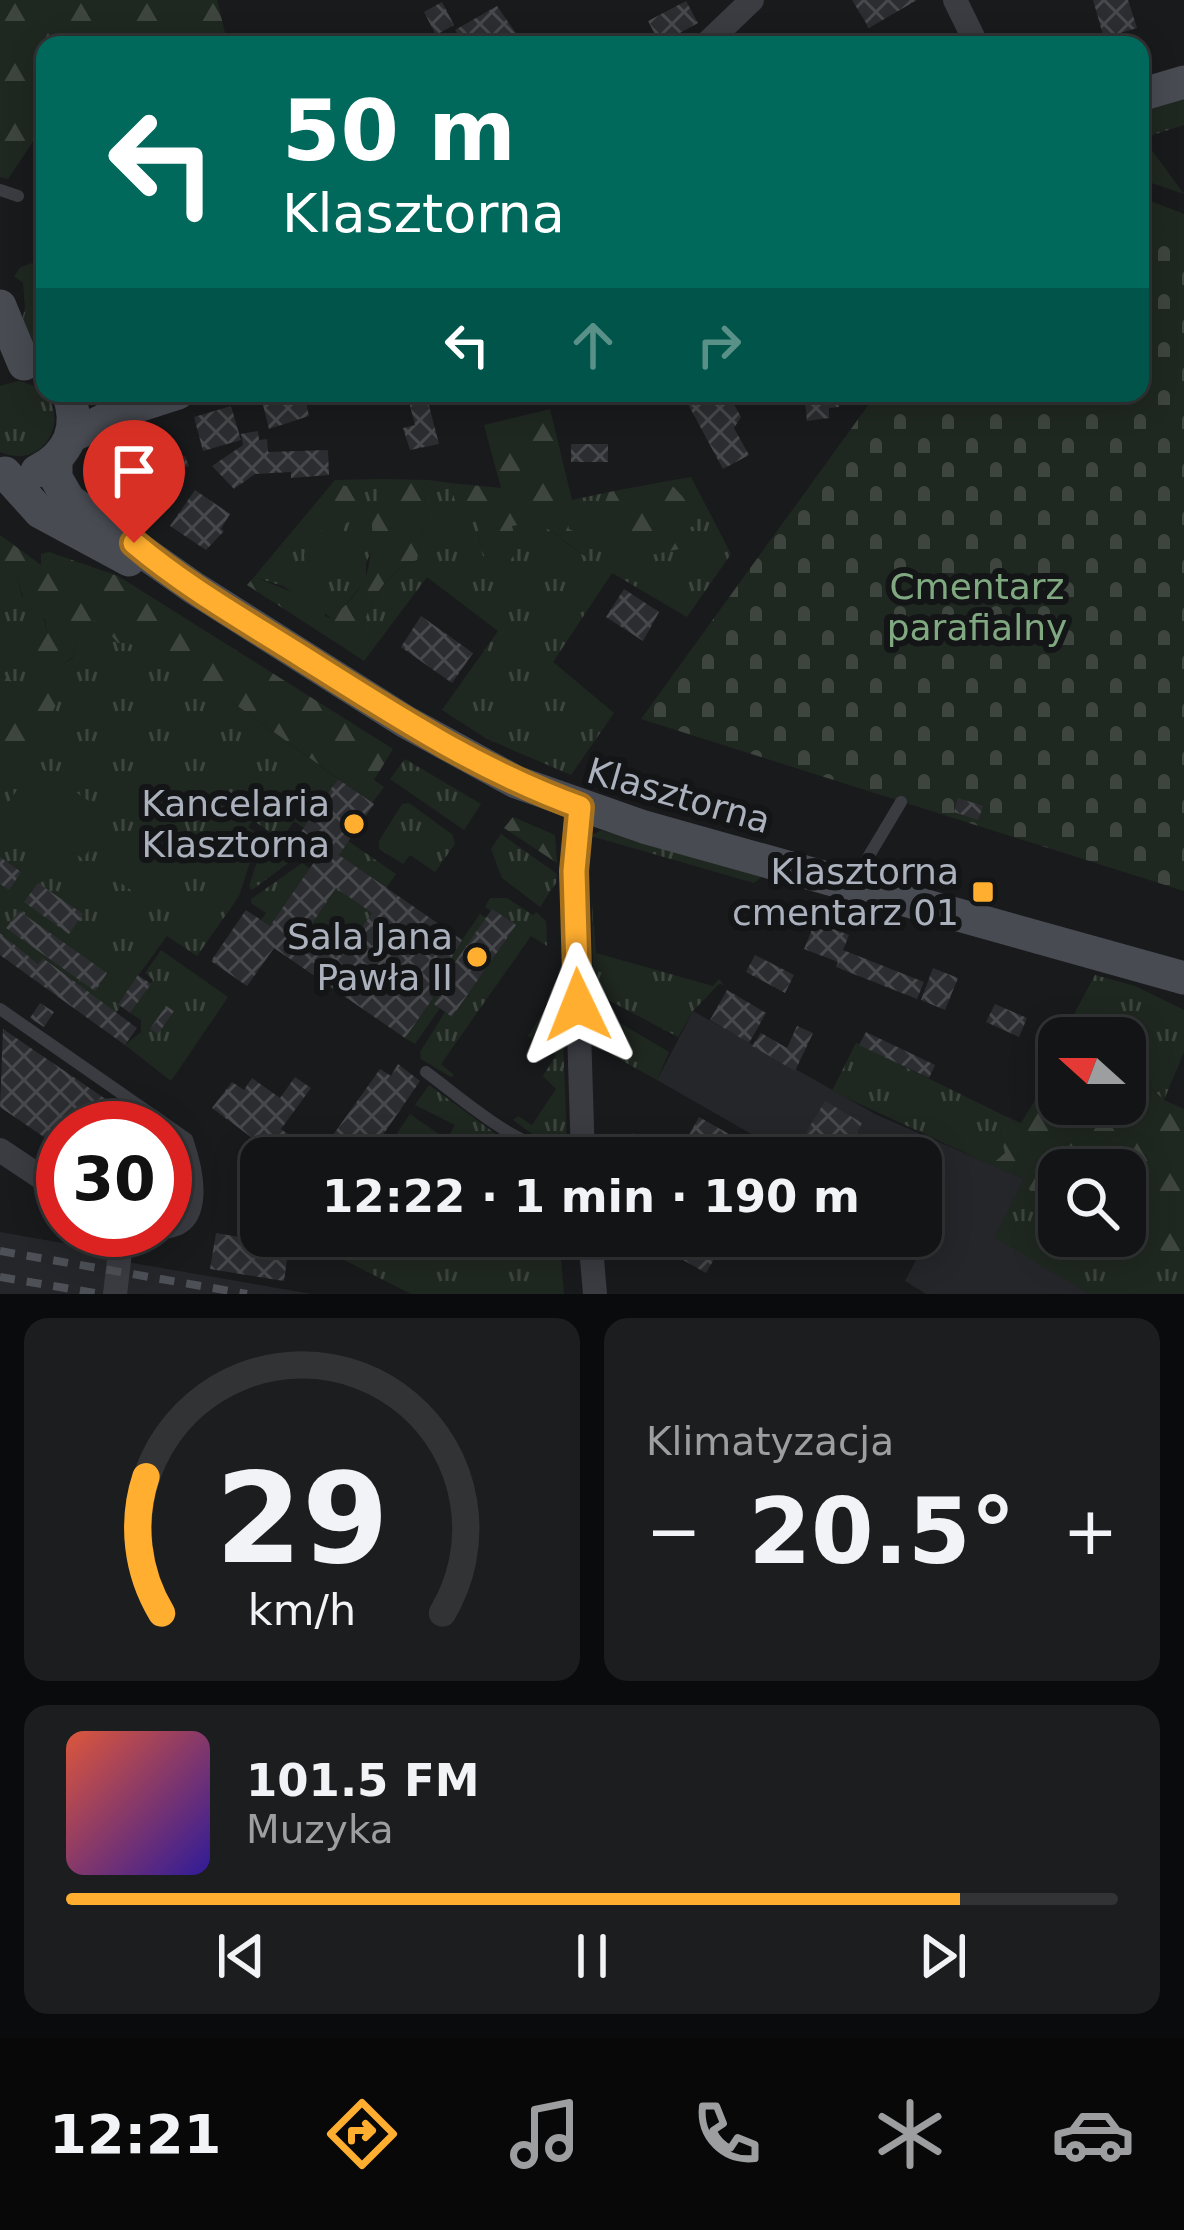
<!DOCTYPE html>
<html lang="pl">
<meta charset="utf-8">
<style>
:root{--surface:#131415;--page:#1c1d1e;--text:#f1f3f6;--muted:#9d9ea0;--line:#323334;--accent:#ffae2f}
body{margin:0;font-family:"DejaVu Sans",sans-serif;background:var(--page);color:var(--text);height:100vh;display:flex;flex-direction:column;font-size:45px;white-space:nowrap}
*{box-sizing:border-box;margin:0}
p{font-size:39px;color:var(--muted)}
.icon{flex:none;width:66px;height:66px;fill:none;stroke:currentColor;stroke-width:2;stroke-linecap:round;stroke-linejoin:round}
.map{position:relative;height:1294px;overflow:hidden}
.panel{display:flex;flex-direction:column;gap:24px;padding:24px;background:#0a0b0c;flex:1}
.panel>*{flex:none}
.top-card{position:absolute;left:36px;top:36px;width:1113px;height:366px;border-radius:24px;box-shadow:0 6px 30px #0003,0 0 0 3px var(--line);background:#00695c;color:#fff;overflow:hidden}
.needle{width:78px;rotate:291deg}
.buttons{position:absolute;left:1038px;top:1017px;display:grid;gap:24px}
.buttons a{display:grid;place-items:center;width:108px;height:108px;border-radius:24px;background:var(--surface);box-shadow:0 6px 30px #0003,0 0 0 3px var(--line);font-size:60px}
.speed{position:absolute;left:36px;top:1101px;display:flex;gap:24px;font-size:60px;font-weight:700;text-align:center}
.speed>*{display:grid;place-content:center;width:156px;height:156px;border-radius:50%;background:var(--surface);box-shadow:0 6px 30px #0003,0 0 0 3px var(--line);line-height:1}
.speed .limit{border:18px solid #d22;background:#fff;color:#111}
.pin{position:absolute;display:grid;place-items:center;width:102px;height:102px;color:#fff;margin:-123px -51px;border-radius:50% 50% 50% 0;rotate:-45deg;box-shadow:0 0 12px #0007}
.pin .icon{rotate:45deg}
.me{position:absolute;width:132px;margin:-66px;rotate:358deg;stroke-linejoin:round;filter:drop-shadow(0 0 9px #0008)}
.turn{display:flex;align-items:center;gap:42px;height:252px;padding:0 48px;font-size:54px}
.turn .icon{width:156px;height:156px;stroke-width:2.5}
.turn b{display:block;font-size:84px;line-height:102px}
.lanes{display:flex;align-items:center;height:114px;padding:0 48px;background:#0003;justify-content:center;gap:60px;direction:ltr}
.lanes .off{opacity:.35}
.big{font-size:90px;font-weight:800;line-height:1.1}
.panel .card{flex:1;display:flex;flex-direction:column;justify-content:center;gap:18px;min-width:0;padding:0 42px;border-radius:24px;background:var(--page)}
.panel .dial{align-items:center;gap:0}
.dial svg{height:312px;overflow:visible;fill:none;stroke:var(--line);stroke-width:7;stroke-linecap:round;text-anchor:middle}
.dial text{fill:var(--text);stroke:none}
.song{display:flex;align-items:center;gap:36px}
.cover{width:144px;height:144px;border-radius:18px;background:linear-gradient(135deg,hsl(10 70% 55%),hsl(250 70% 35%))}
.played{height:12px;border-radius:6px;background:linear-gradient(90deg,var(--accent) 85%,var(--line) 85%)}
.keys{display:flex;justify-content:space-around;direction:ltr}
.heat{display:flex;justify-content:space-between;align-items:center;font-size:66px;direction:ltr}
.panel .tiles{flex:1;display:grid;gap:24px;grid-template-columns:1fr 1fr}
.card:last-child{grid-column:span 2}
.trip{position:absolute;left:240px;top:1137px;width:702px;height:120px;border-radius:24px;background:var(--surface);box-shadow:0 6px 30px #0003,0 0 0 3px var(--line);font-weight:800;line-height:120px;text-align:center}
.dock{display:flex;height:192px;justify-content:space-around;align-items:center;background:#080808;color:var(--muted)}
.dock .icon{width:84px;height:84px}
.dock .current{color:var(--accent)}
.dock b{font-size:54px;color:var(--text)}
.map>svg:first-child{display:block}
</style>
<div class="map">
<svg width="1184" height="1294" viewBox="0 0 1184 1294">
<defs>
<pattern id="grass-tufts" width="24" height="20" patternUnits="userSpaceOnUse" patternTransform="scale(3)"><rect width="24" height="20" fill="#1f2820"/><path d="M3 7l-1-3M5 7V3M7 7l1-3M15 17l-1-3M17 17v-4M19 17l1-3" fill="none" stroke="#3d453e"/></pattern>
<pattern id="forest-firs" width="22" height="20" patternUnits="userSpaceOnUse" patternTransform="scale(3)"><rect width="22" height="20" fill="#1f2820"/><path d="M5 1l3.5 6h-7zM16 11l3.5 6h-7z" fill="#3d453e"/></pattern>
<pattern id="cemetery-stones" width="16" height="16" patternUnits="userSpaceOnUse" patternTransform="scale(3)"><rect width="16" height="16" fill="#1f2820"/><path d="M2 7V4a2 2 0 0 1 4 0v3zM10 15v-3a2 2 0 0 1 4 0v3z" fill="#3d453e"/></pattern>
<pattern id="building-cross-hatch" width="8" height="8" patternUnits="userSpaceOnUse" patternTransform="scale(3)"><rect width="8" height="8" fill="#2c2d30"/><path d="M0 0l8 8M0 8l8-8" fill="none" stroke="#48494c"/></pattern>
</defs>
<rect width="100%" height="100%" fill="#191a1c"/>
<g fill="#252629">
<path d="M693,1011l182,103 149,65 -29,58 95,57h-164l-21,-13 23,-44 -7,-5v-74h-128l-136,-78z"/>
<path d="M0,1232l97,17 1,8 214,37h-312z"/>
</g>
<g fill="url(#grass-tufts)">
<path d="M1184,96v29l-44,14v-29z"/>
<path d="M1150,148l34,46 -44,-15v-28z"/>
<path d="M1140,197l44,17v25l-44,-18z"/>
<path d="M32,263l13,6v91l-13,-9 -12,-23 5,-20 -2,-25 -9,-7 7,-9z"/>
<path d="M18,381c63,11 36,94 -18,71v-66z"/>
<path d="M691,477l40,77 -44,63 -75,-44 -59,89 61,51 -43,62 -84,-36 -45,-29 56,-79 -71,-54 -63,84 -9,-6c8,-39 24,-81 62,-95l9,-49 -3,-25 6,-6 21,3 6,20c32,17 18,23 27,53l27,5 2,-36c40,-6 42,13 73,31l-16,-26 -5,-23 8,-7 37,-8 -4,10 76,28 14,-5 -11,-27 -16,-17z"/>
<path d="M382,479l1,17 -7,14v30l-10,23v17l-33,39 -50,-33 -29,-9 81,-97z"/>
<path d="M0,568l17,9 5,19 22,23 3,15 -12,13 10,29 28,-18 4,-21 24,-23c25,27 45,41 80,51l157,114 -34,49 -10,-7 -13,19 -28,-20 -5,7 11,8 -20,61 -42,60 -30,-20 -49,67 3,3 -5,7 -72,-55 -6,6 -38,-31z"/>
<path d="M405,759l76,45 -17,26 -74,-51z"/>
<path d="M409,803l44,32 2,9 -20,28 -25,-17 -7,9 -24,-15v-8l23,-37z"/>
<path d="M601,830l163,45 -10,8 -163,-47z"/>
<path d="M501,834l56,40 -1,9 -16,24 -38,-29 -11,-29z"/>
<path d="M264,841l26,14 1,6 -39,29 -3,-4z"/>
<path d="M348,841l48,33 -10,14 -47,-33z"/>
<path d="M302,863l8,6 -40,57 -9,-6 5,-7 -15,-10v-4z"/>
<path d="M336,888l36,25 -30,43 -35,-25z"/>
<path d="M490,898h17l26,17 3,-3 10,9 1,25 -16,-10 -90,128 13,11 -3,2 -30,-18 -1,-7 25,-40 8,4 62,-90 -30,-19z"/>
<path d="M592,900l4,53 117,33 6,-7 5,6 -5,-1 -26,27 -15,26 -85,-45z"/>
<path d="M480,914l6,4 -51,73 5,4 -6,9 6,4 -25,36 -10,-6 27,-39 -3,-4 18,-27 -2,-3z"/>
<path d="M161,950l67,47 -57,84 -46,-36 16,-13v-12l-11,-7 23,-33 -8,-7z"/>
<path d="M1095,975l40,11 49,24v42l-20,48 -25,-23 2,-29 -18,-20h-33l-8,10h-9l10,-16 -10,-6z"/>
<path d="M561,984l6,161 -32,-9 -22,-16 5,-4 14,9 24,-36 -13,-13 13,-21 -28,-19z"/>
<path d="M620,1023l49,29 -12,28 -65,-36 2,-18 10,-2 12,6z"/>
<path d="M856,1043l147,72 -3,17 5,21 -14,12 -159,-74z"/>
<path d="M429,1085l71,52 38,21h-64l-27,-19 8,-14 -40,-20z"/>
<path d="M1024,1179l35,27v30h66v-14l24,22 35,18v32h-95l-95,-57z"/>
<path d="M460,1236l16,11 9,-11h74l5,58h-153l-112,-57z"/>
</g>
<g fill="url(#forest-firs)">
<path d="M0,0h217l11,45h-183v93l-11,2 -26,39 -8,-2z"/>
<path d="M550,409l22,91 -8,7 5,22 18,9 3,9 -5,9c-29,-19 -35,-37 -73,-30l6,22 -8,13 -27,-5c-9,-30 5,-36 -27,-53l-6,-20 51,5 -17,-63z"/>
<path d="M382,479l47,1 -6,6 3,25 -9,49c-38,13 -54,56 -62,95l-108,-70 7,-8 38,15 17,-1 6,13 10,5v7l8,3c9,-12 25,-25 31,-38 6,-11 9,-43 8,-55 0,-16 11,-30 10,-47z"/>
<path d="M668,481l16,17 12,27 -15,6 -2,18 -32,7 -27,-3 -6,-14 -23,-13v-18l14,-6 4,-10z"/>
<path d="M342,485l16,4 4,9 -3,18 -14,8 -4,18 -18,23 -18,-1 -1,-10 18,-24 7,-28z"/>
<path d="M0,535l41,30v-11l8,-2 69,24 275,173 -19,31 10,7 -12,16 -191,-138 -26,-5 -26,-17h-11l-13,-15 -4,-14 -24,23 -4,20 -28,20 -11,-16 1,-14 12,-13 -2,-15 -17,-7 -11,-35 -17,-9z"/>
<path d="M4,676l21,13 18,-3 15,14 -7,16 -9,6 -8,31 -15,5 -19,19v-98z"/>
<path d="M513,817l42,18 2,28 -53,-35z"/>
<path d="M1106,1017l35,31 -2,30 25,22 20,9v153l-35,-18 -24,-22v-52h-66v36l-26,-10 -9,-17 -33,-14 14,-12 -5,-21 3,-17 18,8 38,-61v42h66v-66h-43z"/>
</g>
<path fill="url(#cemetery-stones)" d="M1140,221l44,18v652l-543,-172 236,-326h263z"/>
<g fill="#1f2820">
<path d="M35,764l77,53 -29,42 -77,-53z"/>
<path d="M131,830l60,42 -28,40 -60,-41z"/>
<path d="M410,1114l64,44h-94z"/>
</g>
<g fill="url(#building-cross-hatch)" fill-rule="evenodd">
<path d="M852,0h65l-48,28z"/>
<path d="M1093,0h35l9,28 -33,10z"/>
<path d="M686,1l12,22 -38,21 -12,-23z"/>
<path d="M442,2l12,23 -18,10 -12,-23z"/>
<path d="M497,6l23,33 -11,6h-45l-9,-15z"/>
<path d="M276,393h28l5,23 -40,13 -8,-32z"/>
<path d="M682,393h46l13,24 -7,11 15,27 -26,14z"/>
<path d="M804,393h33l2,14 -10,1v10l-22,3z"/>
<path d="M426,394l13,50 -29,6 -7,-22 12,-3 -7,-27z"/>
<path d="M231,406l10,34 -38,11 -9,-34z"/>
<path d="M258,431l1,9 8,-1 1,13 60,-2 1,25 -38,3v-6l-36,2 -21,15 -22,-23 31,-21 -2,-11z"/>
<path d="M139,433l2,10 8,-3 4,14 -7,2 3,10 36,-10 4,10 -73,23 -15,-44z"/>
<rect x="571" y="444" width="37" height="18"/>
<path d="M195,490l35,24 -9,15 3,2 -18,19 -36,-24z"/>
<path d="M624,589l35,23 -16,29 -37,-24z"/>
<path d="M421,616l52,37 -21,30 -51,-36z"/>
<path d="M338,779l36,25 -35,51 123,85 -33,55 4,3 -28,40 -131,-90 -27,38 -36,-25 35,-51 24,16 47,-68 -23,-16zM336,888l36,25 -30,43 -35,-25z"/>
<path d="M958,798l25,8 -5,14 -24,-8z"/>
<path d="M0,857l21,15 -12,18 -9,-6z"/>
<path d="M38,883l45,31 -14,20 -45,-32z"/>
<path d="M492,909l24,16 -64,92 -18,-13 6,-9 -5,-4z"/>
<path d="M19,911l88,62 -12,18 -89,-63z"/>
<path d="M815,922l34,13 -6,15 81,32 -7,17 -81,-32 2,-5 -34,-13z"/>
<path d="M0,933l38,31 5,-6 94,70 -12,17 -125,-90z"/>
<path d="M755,955l39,20 -9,18 -39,-21z"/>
<path d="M933,968l25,10 -13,32 -24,-10z"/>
<path d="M138,975l13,9 -21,29 -12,-9z"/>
<path d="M727,990l39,23 -17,30 -39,-23z"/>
<path d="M40,1003l14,9 -10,15 -14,-9z"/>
<path d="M995,1004l32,14 -8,19 -33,-15z"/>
<path d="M166,1006l8,5 -16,23 -8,-5z"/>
<path d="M797,1026l16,7 -18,38 -43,-25 9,-13 26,15z"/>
<path d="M3,1029l145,99h-85v22l-63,-43z"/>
<path d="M866,1032l69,33 -6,13 -70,-33z"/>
<path d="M398,1064l22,17 -53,77h-22l7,-10 -19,-13 47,-66 11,7z"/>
<path d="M295,1077l16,11 -30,41 28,21 5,-7 22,15h-57l-67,-50 20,-26 12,8 8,-12 28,20z"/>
<path d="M825,1101l37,22 -8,16 6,3 -10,16h-36l-17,-10z"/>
<path d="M699,1117l53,30 -6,11h-32l-29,-16z"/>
<path d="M633,1133l45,25h-59l3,-5 -5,-7 2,-5 9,1z"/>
<path d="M240,1231l10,1 -1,7 40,6 -5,36 -74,-12 6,-36 23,4z"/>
<path d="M660,1236h26l31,18 -11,19 -51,-29z"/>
</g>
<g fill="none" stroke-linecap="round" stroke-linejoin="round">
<g stroke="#3a3c42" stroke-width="12">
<path d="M0,190l18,6"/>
<path d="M859,886l8,-27 34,-57"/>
<path d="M0,1009l187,130c17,49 21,108 -49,91"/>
<path d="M426,1072c46,34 96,83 156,83"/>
</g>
<g stroke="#3a3c42" stroke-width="24">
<path d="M955,0l22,45"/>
<path d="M705,45l47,-45"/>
<path d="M580,807l-6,64 9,287"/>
<path d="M0,1150l63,42"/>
<path d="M112,1230l8,22 -5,42"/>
<path d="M590,1236l5,58"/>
</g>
<g stroke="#484b52" stroke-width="33">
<path d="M1140,95l44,-13"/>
<path d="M0,306l24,58"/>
<path d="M72,436l50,-25 56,-18"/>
<path d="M56,460v18l13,22 125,88 212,134 110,60 128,45 540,151"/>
<path d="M37,471c32,-16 44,-44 31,-78"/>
<path d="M5,473l35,39 89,48"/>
</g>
<g stroke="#4d5057" stroke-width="8" stroke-dasharray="15 12" stroke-linecap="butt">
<path d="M0,1251l247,43"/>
<path d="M0,1277l101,17"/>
</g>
</g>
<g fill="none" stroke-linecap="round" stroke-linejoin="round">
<g stroke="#a6711f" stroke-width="30">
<path id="route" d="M134,543c52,44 112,78 169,114 90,57 177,114 277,150l-6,64 4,134"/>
</g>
<use href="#route" stroke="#ffae2f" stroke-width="21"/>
</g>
<g fill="#ffae2f" stroke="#141517" stroke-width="4.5">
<circle cx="354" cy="824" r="12"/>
<rect x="971" y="880" width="24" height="24" rx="6"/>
<circle cx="477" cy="957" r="12"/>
</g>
<g text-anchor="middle" stroke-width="12" stroke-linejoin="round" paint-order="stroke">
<g font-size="36" fill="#80a981" stroke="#141517">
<text x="977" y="599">Cmentarz<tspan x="977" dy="41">parafialny</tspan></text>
</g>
<g font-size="36" fill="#abb1bd" stroke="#141517">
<text transform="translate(679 795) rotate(16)" y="13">Klasztorna</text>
</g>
<g font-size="36" fill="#abb1bd" stroke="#141517" text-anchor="end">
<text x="330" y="816">Kancelaria<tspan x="330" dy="41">Klasztorna</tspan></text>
<text x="959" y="884">Klasztorna<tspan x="959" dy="41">cmentarz 01</tspan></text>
<text x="453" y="949">Sala Jana<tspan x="453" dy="41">Pawła II</tspan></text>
</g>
</g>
</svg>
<div class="buttons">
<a><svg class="needle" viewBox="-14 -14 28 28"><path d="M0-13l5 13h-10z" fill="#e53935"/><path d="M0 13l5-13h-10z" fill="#9d9ea0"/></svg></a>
<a><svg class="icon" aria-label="search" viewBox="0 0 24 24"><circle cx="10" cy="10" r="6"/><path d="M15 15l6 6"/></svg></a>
</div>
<div class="speed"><div class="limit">30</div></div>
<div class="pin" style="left:134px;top:543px;background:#d93025"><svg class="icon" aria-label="arrive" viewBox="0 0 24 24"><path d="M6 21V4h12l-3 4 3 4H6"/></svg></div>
<svg class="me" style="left:578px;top:1005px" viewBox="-20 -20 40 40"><path d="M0-17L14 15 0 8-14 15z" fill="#ffae2f" stroke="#fff" stroke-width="4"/></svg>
<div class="trip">12:22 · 1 min · 190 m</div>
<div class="top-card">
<div class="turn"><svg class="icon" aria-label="left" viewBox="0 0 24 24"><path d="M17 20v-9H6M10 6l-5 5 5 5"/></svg><div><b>50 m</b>Klasztorna</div></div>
<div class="lanes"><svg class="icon" aria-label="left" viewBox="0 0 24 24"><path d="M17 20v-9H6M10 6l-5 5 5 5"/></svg><svg class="icon off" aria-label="ahead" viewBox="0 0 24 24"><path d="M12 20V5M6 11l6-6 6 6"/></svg><svg class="icon off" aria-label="right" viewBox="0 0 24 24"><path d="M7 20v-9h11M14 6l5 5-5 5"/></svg></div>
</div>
</div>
<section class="panel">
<div class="tiles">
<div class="card dial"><svg viewBox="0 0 100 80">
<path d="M14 69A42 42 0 1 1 86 69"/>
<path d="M14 69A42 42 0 0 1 10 34" stroke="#ffae2f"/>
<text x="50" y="56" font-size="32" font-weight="700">29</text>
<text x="50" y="72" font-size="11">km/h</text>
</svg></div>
<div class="card"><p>Klimatyzacja</p>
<div class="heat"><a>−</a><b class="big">20.5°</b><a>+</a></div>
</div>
<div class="card">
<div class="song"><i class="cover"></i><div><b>101.5 FM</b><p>Muzyka</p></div></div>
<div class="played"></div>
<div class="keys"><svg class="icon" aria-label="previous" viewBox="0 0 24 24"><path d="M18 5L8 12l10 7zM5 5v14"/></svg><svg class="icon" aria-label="pause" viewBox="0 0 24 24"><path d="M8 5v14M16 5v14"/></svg><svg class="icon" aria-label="next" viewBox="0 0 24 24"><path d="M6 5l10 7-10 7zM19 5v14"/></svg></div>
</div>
</div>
</section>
<nav class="dock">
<b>12:21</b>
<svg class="icon current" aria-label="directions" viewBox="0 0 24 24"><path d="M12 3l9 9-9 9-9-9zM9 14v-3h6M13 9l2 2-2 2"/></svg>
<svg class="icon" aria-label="music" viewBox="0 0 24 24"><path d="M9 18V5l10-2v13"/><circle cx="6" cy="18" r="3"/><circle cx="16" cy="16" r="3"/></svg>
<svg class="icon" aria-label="phone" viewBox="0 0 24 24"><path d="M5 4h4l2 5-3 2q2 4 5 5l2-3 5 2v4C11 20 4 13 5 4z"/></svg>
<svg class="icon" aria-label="climate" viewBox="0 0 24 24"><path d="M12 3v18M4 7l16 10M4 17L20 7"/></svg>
<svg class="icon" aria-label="car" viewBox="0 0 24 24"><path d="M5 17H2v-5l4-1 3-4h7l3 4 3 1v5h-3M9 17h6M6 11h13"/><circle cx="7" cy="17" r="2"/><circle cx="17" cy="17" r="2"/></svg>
</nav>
